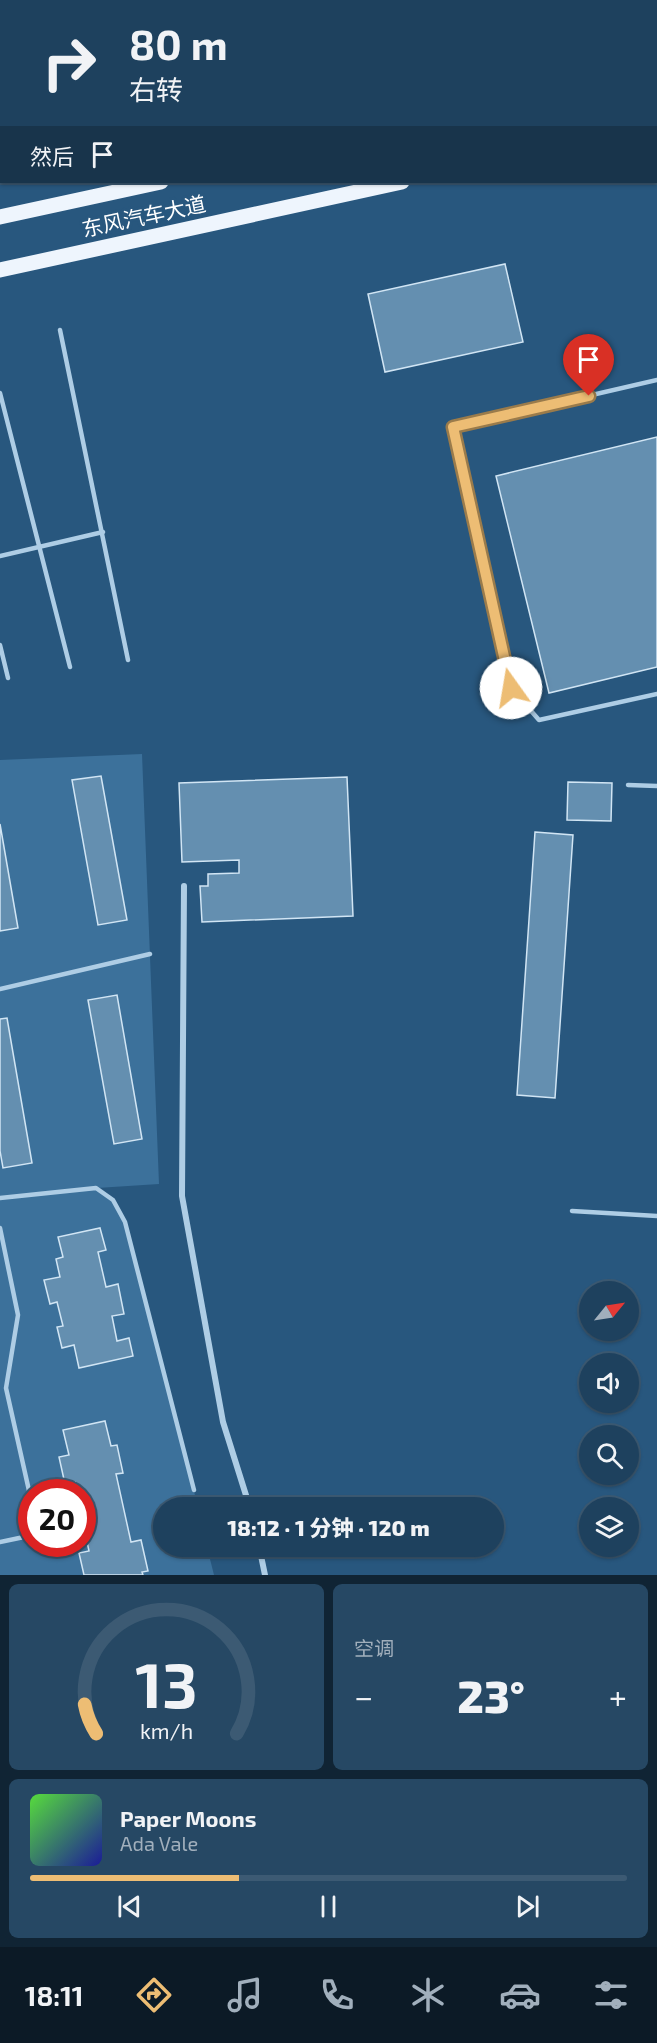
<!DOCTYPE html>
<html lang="zh">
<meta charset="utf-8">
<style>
:root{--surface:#1e415e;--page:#264864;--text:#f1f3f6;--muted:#a1afbc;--line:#3c5a73;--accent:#edbd74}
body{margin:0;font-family:"Exo 2","Noto Sans SC",sans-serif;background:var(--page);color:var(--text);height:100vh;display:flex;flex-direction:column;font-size:22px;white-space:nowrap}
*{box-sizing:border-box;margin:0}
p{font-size:20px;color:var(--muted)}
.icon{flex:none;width:33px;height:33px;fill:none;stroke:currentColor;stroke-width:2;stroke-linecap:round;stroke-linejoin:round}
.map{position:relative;height:1575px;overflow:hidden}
.drawer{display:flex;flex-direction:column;gap:9px;padding:9px;background:#102434;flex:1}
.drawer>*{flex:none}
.hud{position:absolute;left:0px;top:0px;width:657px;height:183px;box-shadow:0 2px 4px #0004,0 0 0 2px var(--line);background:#1e415e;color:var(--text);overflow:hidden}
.needle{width:39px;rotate:60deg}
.tools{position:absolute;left:579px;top:1281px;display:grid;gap:12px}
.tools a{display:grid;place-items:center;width:60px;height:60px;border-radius:50%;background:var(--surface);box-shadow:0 2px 4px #0004,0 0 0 2px var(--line);font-size:30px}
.speed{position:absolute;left:18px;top:1479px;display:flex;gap:12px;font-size:30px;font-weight:700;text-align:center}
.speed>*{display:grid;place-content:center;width:78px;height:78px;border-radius:50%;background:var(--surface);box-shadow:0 2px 4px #0004,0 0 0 2px var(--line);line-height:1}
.speed .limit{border:9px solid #d22;background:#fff;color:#111}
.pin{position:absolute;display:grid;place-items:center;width:51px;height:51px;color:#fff;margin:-62px -26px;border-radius:50% 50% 50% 0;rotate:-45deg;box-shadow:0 0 6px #0007}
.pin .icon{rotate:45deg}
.me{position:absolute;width:66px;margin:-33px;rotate:347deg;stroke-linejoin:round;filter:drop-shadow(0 0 4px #0008)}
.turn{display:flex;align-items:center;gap:21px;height:126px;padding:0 30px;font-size:27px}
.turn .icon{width:78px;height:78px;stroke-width:2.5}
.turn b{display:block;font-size:42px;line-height:51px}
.then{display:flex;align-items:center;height:57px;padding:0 30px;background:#0003;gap:12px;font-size:22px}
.big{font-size:45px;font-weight:800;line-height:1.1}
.drawer .widget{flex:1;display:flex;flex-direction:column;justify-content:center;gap:9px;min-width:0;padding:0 21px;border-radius:9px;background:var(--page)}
.drawer .dial{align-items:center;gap:0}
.dial svg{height:156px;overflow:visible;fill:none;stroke:var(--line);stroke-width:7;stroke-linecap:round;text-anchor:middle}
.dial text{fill:var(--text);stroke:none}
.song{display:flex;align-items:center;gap:18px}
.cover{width:72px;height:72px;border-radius:9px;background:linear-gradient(135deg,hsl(110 70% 55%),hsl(240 70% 35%))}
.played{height:6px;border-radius:3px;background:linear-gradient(90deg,var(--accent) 35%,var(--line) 35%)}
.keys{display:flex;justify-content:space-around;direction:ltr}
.heat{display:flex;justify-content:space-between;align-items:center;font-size:33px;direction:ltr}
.drawer .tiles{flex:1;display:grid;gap:9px;grid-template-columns:1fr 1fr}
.widget:last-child{grid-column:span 2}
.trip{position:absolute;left:153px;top:1497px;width:351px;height:60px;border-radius:30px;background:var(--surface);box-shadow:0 2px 4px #0004,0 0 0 2px var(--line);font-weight:800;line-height:60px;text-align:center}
.tab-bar{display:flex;height:96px;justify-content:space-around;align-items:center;background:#0c1a26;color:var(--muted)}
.tab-bar .icon{width:42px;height:42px}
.tab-bar .active{color:var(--accent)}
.tab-bar b{font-size:27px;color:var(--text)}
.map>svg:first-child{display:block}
</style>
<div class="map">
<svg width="657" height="1575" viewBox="0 0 657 1575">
<rect width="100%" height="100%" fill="#28577e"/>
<g fill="#3c719b" fill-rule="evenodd">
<path d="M474,0h183v73l-1,1v-72h-181z"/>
<path d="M142,754l17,430 -62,4 16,12 12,22 73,285 -34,1v38l43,1 7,28h-214v-815zM32,1492h50v52h-50z"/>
</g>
<g fill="#648fb0" stroke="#d1e5f4" stroke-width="1.5">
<path d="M0,0h39l1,2h-38v78h-2z"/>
<path d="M119,0h39l-7,2h-31z"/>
<path d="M2,124v51h-2v-50z"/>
<path d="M505,264l18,78 -138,30 -17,-78z"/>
<path d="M657,437v230l-108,26 -53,-217z"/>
<path d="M101,776l26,144 -29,5 -26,-145z"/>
<path d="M347,777l6,139 -151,6 -2,-36h8v-12l31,-1v-13l-57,2 -3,-79z"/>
<path d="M568,782l44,1 -1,38 -44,-1z"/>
<path d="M0,824l18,104 -18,3z"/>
<path d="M535,832l38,3 -18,263 -38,-3z"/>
<path d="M117,995l25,144 -28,5 -26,-144z"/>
<path d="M7,1018l25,145 -29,5 -3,-17v-132z"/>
<path d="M100,1228l6,22 -8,2 8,35 12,-3 6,30 -12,2 5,25 12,-3 4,18 -54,12 -5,-23 -12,3 -5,-21 6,-1 -6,-24 -7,2 -6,-24 16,-3 -4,-18 7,-2 -5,-20z"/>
<path d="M105,1421l6,25 6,-1 6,28 -7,1 15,68 10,-2 7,31 -6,1 1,3h-59l-5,-22 10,-2 -7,-32v-27h-5l-2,-10 -10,2 -6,-27 10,-2 -6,-25z"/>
</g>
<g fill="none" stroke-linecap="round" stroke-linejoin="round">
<g stroke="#aecde5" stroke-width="4.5">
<path d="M93,0v2"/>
<path d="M335,0v2"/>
<path d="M474,0l1,2"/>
<path d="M597,2l7,-2"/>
<path d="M0,112h2"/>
<path d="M60,330l68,330"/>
<path d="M657,380l-204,47 58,261 28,32 118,-26"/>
<path d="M0,393l70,274"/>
<path d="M0,556l103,-24"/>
<path d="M0,645l8,33"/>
<path d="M628,785l29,1"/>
<path d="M0,989l150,-35"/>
<path d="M0,1198l96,-10 17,12 12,22 69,268"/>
<path d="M572,1211l85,5"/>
<path d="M0,1228l18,87 -12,73 26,116"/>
<path d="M0,1542l24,-5 8,-8"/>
</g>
<g stroke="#aecde5" stroke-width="6">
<path d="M184,886l-2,310 41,226 27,86"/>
<path d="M259,1546l6,29"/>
</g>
<g stroke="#eef5fd" stroke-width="15">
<path d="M656,74l1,-1"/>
<path d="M656,126l1,-1"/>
<path d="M0,217l161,-35"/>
<path d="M0,270l402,-88"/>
</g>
</g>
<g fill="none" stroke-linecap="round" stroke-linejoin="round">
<g stroke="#9a7b4b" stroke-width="15">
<path id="route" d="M511,688l-58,-261 136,-31"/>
</g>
<use href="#route" stroke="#edbd74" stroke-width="10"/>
</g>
<g text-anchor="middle" stroke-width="6" stroke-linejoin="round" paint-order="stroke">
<g font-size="21" fill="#fff" stroke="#28577e">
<text transform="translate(144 217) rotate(-12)" y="7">东风汽车大道</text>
</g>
</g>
</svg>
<div class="tools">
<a><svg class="needle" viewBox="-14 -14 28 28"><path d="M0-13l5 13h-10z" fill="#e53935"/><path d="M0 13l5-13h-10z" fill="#a1afbc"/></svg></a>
<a><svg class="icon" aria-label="sound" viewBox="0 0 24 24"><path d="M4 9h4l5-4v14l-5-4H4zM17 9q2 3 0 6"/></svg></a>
<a><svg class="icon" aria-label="search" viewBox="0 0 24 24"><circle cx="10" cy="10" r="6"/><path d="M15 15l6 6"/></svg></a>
<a><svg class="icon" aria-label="layers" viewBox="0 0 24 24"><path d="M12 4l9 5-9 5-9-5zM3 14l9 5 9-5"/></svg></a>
</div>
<div class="speed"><div class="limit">20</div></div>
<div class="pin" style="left:589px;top:396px;background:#d93025"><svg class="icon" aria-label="arrive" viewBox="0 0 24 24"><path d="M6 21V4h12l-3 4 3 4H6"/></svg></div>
<svg class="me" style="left:511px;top:688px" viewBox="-20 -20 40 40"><circle r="19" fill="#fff"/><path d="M0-13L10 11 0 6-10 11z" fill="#edbd74"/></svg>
<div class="trip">18:12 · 1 分钟 · 120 m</div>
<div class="hud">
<div class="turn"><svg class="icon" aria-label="right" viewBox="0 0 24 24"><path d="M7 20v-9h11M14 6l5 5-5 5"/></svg><div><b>80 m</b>右转</div></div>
<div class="then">然后<svg class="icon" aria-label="arrive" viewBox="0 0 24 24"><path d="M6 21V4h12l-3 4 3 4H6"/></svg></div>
</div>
</div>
<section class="drawer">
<div class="tiles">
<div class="widget dial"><svg viewBox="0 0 100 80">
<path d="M14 69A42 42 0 1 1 86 69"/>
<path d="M14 69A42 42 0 0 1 8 54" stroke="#edbd74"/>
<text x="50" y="56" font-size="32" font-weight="700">13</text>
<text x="50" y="72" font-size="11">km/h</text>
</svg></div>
<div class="widget"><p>空调</p>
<div class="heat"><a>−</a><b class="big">23°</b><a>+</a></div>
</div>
<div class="widget">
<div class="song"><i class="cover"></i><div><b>Paper Moons</b><p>Ada Vale</p></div></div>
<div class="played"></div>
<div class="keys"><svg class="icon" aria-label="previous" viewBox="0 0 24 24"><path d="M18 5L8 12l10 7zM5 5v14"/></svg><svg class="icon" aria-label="pause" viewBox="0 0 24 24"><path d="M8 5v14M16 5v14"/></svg><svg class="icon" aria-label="next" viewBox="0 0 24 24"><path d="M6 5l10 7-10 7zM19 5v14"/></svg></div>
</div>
</div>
</section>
<nav class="tab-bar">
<b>18:11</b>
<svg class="icon active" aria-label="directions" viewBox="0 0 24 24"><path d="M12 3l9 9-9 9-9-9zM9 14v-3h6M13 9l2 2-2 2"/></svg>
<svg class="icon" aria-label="music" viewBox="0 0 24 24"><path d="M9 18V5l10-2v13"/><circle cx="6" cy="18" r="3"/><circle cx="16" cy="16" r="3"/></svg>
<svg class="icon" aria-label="phone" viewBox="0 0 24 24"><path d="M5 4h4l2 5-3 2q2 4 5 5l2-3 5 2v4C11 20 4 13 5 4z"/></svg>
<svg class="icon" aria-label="climate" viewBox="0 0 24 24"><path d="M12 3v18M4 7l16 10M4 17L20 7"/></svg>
<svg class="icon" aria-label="car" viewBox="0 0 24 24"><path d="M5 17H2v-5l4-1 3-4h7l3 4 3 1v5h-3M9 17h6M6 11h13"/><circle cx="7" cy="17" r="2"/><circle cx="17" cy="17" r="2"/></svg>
<svg class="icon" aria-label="filters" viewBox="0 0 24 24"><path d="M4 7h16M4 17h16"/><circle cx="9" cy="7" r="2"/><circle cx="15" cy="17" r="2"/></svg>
</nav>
